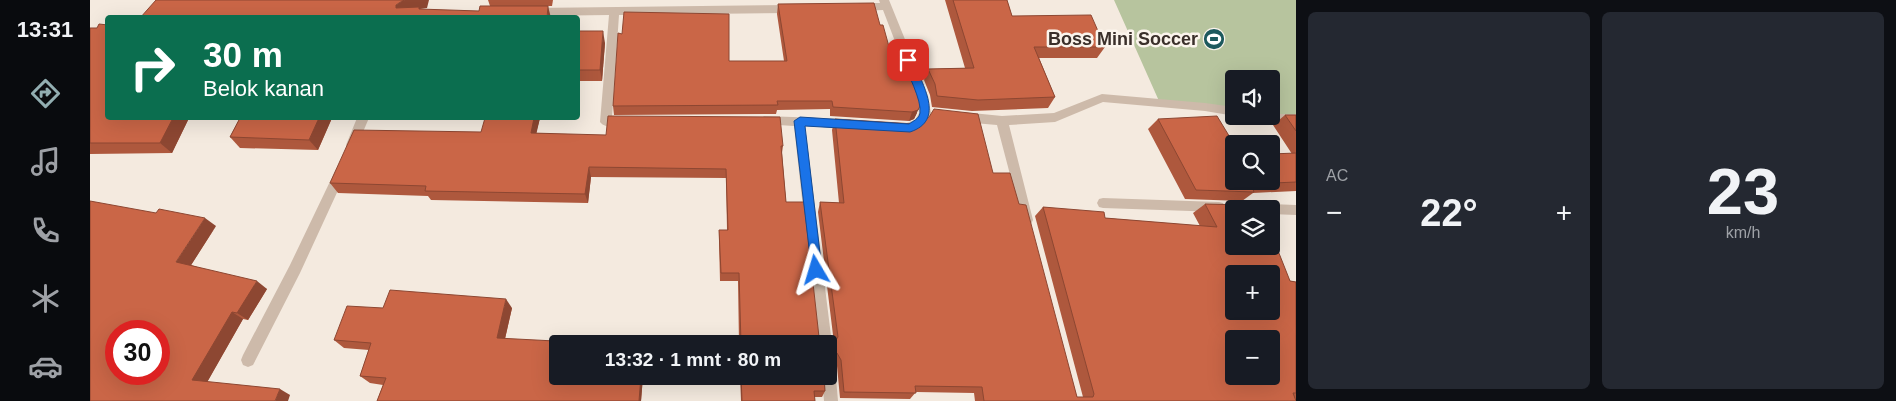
<!DOCTYPE html>
<html lang="id">
<meta charset="utf-8">
<style>
:root{--surface:#171b24;--page:#242831;--text:#f1f3f6;--muted:#9ea1a6;--accent:#92aeb1}
body{margin:0;font-family:Arial,sans-serif;background:var(--page);color:var(--text);height:100vh;display:flex;flex-direction:column;font-size:19px;white-space:nowrap}
*{box-sizing:border-box;margin:0}
p{font-size:16px;color:var(--muted)}
.icon{flex:none;width:28px;height:28px;fill:none;stroke:currentColor;stroke-width:2;stroke-linecap:round;stroke-linejoin:round}
.map{position:relative;flex:1;overflow:hidden}
.panel{display:flex;flex-direction:column;gap:12px;padding:12px;background:#0d0f14;width:600px}
.panel>*{flex:none}
.top-card{position:absolute;left:15px;top:15px;width:475px;height:105px;border-radius:5px;box-shadow:0 5px 20px #0002;background:#0b6e4f;color:#fff;overflow:hidden}
.controls{position:absolute;left:1135px;top:70px;display:grid;gap:10px}
.controls a{display:grid;place-items:center;width:55px;height:55px;border-radius:5px;background:var(--surface);box-shadow:0 5px 20px #0002;font-size:25px}
.speed{position:absolute;left:15px;top:320px;display:flex;gap:10px;font-size:25px;font-weight:700;text-align:center}
.speed>*{display:grid;place-content:center;width:65px;height:65px;border-radius:50%;background:var(--surface);box-shadow:0 5px 20px #0002;line-height:1}
.speed .limit{border:8px solid #d22;background:#fff;color:#111}
.pin{position:absolute;display:grid;place-items:center;width:42px;height:42px;color:#fff;margin:-21px;border-radius:10px;box-shadow:0 2px 8px #0006}
.me{position:absolute;width:55px;margin:-28px;rotate:353deg;stroke-linejoin:round;filter:drop-shadow(0 0 4px #0008)}
.turn{display:flex;align-items:center;gap:18px;height:105px;padding:0 15px;font-size:22px}
.turn .icon{width:65px;height:65px;stroke-width:2.5}
.turn b{display:block;font-size:35px;line-height:42px}
.big{font-size:38px;font-weight:700;line-height:1.1}
.panel .widget{flex:1;display:flex;flex-direction:column;justify-content:center;gap:8px;min-width:0;padding:0 18px;border-radius:8px;background:var(--page)}
.panel .dial{align-items:center;gap:0}
.dial b{font-size:65px;line-height:1}
.heat{display:flex;justify-content:space-between;align-items:center;font-size:28px;direction:ltr}
.panel .tiles{flex:1;display:grid;gap:12px;grid-template-columns:repeat(2,1fr)}
.trip{position:absolute;left:459px;top:335px;width:288px;height:50px;border-radius:5px;background:var(--surface);box-shadow:0 5px 20px #0002;font-weight:700;line-height:50px;text-align:center}
main{display:flex;flex:1;min-height:0}
.dock{display:flex;flex-direction:column;width:90px;justify-content:space-around;align-items:center;background:#090b0e;color:var(--muted)}
.dock .icon{width:35px;height:35px}
.dock .current{color:var(--accent)}
.dock b{font-size:22px;color:var(--text)}
.map>svg:first-child{display:block}
</style>
<main>
<nav class="dock">
<b>13:31</b>
<svg class="icon current" aria-label="directions" viewBox="0 0 24 24"><path d="M12 3l9 9-9 9-9-9zM9 14v-3h6M13 9l2 2-2 2"/></svg>
<svg class="icon" aria-label="music" viewBox="0 0 24 24"><path d="M9 18V5l10-2v13"/><circle cx="6" cy="18" r="3"/><circle cx="16" cy="16" r="3"/></svg>
<svg class="icon" aria-label="phone" viewBox="0 0 24 24"><path d="M5 4h4l2 5-3 2q2 4 5 5l2-3 5 2v4C11 20 4 13 5 4z"/></svg>
<svg class="icon" aria-label="climate" viewBox="0 0 24 24"><path d="M12 3v18M4 7l16 10M4 17L20 7"/></svg>
<svg class="icon" aria-label="car" viewBox="0 0 24 24"><path d="M5 17H2v-5l4-1 3-4h7l3 4 3 1v5h-3M9 17h6M6 11h13"/><circle cx="7" cy="17" r="2"/><circle cx="17" cy="17" r="2"/></svg>
</nav>
<div class="map">
<svg width="1206" height="401" viewBox="0 0 1206 401">
<rect width="100%" height="100%" fill="#f4eadf"/>
<path fill="#b7c49e" d="M1024,0h182v121l-25,-5v-37h-37v33l-75,-11z"/>
<g fill="none" stroke-linecap="round" stroke-linejoin="round">
<g fill="#cdbaaa" fill-rule="evenodd">
<path d="M789,0h10l39,96 3,17 -8,13 -18,7 -4,-2 -2,-3 2,-3 14,-5 4,-7 -3,-17 -33,-86 -24,1 -5,-4 5,-4h21z"/>
<path d="M704,5l5,4 -5,4 -175,2 -7,102 16,2 2,3 -2,3c-8,3 -23,4 -28,-3l9,-107 -75,1 -5,-4 5,-4z"/>
<path d="M1012,94l103,9 29,4 1,9 -30,-5 -102,-9 -48,20 -46,3 24,95 -2,4 -4,1 -4,-1 -26,-99 -35,-3 -4,-2 -2,-3 2,-3 4,-2 40,4 52,-3z"/>
<path d="M1181,114h25v10c-11,0 -39,1 -46,-8h21z"/>
<path d="M674,116l86,3 6,5 -6,5 -45,-3 27,218 -4,6v-6h-10l-24,-218 -34,-2 -2,-3z"/>
<path d="M267,118h12l-13,30h-8l-2,-3z"/>
<path d="M250,168l4,1 2,4 -46,100 -47,92 -5,2 -5,-2 -2,-5 2,-5 47,-90 46,-96z"/>
<path d="M1013,198l116,4 4,1 2,4 -2,4 -4,1 -116,-4 -4,-1 -2,-4 2,-4z"/>
<path d="M1156,203l50,2v10l-25,-1v-5h-31l2,-5z"/>
<path d="M738,360l5,2 2,5 3,34h-14l-2,-25h6z"/>
</g>
</g>
<g fill="#ae583d">
<path d="M398,0h65l-1,6h-62z"/>
<path d="M855,0h62l5,16 93,31 -8,11h-58l16,39 -7,11 -76,3 -40,-4 -2,-12 -6,-15 4,-11 37,-1z"/>
<path d="M688,4l102,21 16,47 21,41 -3,6 -5,2 -79,-5v-7l-53,1 -1,4 -162,1 -1,-9 9,-72 107,27h55l-7,-47z"/>
<path d="M0,28h7l11,90h81l-17,35 -82,1z"/>
<path d="M488,31l27,12 -3,38h-24z"/>
<path d="M1195,115h11v76l-43,2 -11,8 -57,-2 -37,-70 10,-10 76,62 58,-27 -19,-29z"/>
<path d="M150,118h92l-14,32 -78,-2 -10,-11z"/>
<path d="M450,118l-4,15 247,13 -1,7 4,49 33,135 11,7h3l1,-1 -16,-131 2,-10 19,1 -7,-73 3,-11 158,54 26,31 58,193h6l-48,-181 8,-9 62,11 95,8 -7,-13 12,-9 38,1 5,-4 42,80 6,1v119h-321l-1,-8 -58,-1 -6,7 -70,-1 -3,-32 -3,-6 -4,-1 -2,-15h-89l-1,-63h-18l-1,-42v-9h8l-1,-52 -135,-1 -3,26 -157,-3 -3,-4 -90,-3 -8,-10 151,-51z"/>
<path d="M126,226l-25,39 76,24 -19,31 -5,-1 -36,63 83,13 -200,6z"/>
<path d="M293,308h129l-7,31 53,7v30h85l-2,25h-264l6,-16 -13,-2 -10,-7 9,-26 -25,-2 -10,-8z"/>
<path d="M650,376h84l1,15 -3,6h-8l1,4h-74z"/>
</g>
<g fill="#8d4732">
<path d="M315,0h24l-2,8 -7,1 -24,-1v-3l6,-4z"/>
<path d="M458,6l3,12h-4z"/>
<path d="M513,31l2,12 -3,38 -2,-11z"/>
<path d="M831,104l-7,15 -5,2 3,-9z"/>
<path d="M83,118h16l-17,35 -12,-10z"/>
<path d="M229,118h13l-14,32 -9,-10z"/>
<path d="M444,118h6l-6,26 -3,-11z"/>
<path d="M499,167l2,10 -3,26 -3,-9z"/>
<path d="M115,218l11,8 -28,44 -12,-8z"/>
<path d="M167,281l10,8 -19,31 -11,-7z"/>
<path d="M416,299l6,9 -9,39 -6,-9z"/>
<path d="M142,312l11,7 -38,67 -13,-6z"/>
<path d="M465,341l3,5v12l-2,11 -4,-8z"/>
<path d="M551,376h2l-2,25h-2z"/>
<path d="M190,389l10,6 -2,6h-13z"/>
</g>
<g fill="#ca6647" stroke="#8d4732" fill-rule="evenodd">
<path d="M66,0h249l-3,1 -6,4v3l23,-1v2l60,2 1,-5h68l-1,12h-407z"/>
<path d="M863,0h54l5,16 79,-1 14,32h-71l21,50 -77,3 -41,-4 -2,-12 -7,-15 46,-1z"/>
<path d="M784,3l6,22h3l13,47h16l6,16 3,16 -3,6 -6,2 -79,-5 -1,-6h-55l1,4 -165,1 5,-73 4,1 2,-22 105,2v47h58l-9,-57z"/>
<path d="M9,24l9,1v93h65l-13,25h-70v-115h7z"/>
<path d="M488,31h25l-3,39h-22z"/>
<path d="M844,109l44,5 15,59h17l9,31 7,1 51,192h16l1,-3 -51,-187 61,5 1,6 112,9 -12,-23 42,1 1,-4h11l3,8h-28v37h37v-13l19,48 6,1v111h-3l3,8h-312l-2,-14 -67,-1 1,7 -72,-1 -3,-32 -4,-7 -5,-2 -2,2v15h-2v-24h-87l-2,-71h-18l-2,-43h9l-2,-61 -137,-2 -4,27 -160,-3 1,-5 -96,-3 24,-53 127,2 4,-14h49l-3,15 75,2 2,-19 172,1 3,29h-2l5,56h18l15,135 11,2v5h3l5,-7 -18,-135 24,1 -9,-84 80,5 14,-7zM1144,274h37v37h-37zM1144,339h37v37h-37z"/>
<path d="M1195,115h11v16z"/>
<path d="M1127,116l17,28v37h37v-27l25,-1v29l-45,2 3,8 -58,-2 -38,-71z"/>
<path d="M150,118h79l-10,22 -79,-3z"/>
<path d="M0,201l66,12 3,-4 46,9 -29,44 81,19 -20,32 -5,-1 -40,68 88,9 -5,12h-185zM26,331h43v43h-43z"/>
<path d="M300,290l116,9 -9,39 58,3 -3,20h6v15h83l-2,25h-262l9,-23 -26,-2 11,-33 -37,-3 13,-34 36,2z"/>
<path d="M651,376h83l1,15h-11l1,10h-73z"/>
</g>
<path fill="#1a73e8" stroke="#114b97" d="M818,56l5,4c9,25 33,60 -3,72l-105,-6 17,144 -1,3 -5,2 -4,-2 -18,-152 6,-4 109,7c4,-3 10,-5 11,-11 2,-13 -13,-40 -17,-53z"/>
<defs>
<g id="stadium-disc" transform="scale(1.125)"><circle r="9.5" fill="#1d595d" stroke="#fbf4ec"/><path d="M0-5a6.5 5 0 1 0 0 10a6.5 5 0 1 0 0-10ZM-3.5-1.8h7v3.6h-7Z" fill="#fff"/></g>
</defs>
<g fill-rule="evenodd">
<use href="#stadium-disc" x="1124" y="39"/>
</g>
<g text-anchor="middle" stroke-width="5" stroke-linejoin="round" paint-order="stroke">
<g font-size="18" font-weight="bold" fill="#3a2f2a" stroke="#fbf4ec" text-anchor="end">
<text x="1108" y="45">Boss Mini Soccer</text>
</g>
</g>
</svg>
<div class="controls">
<a><svg class="icon" aria-label="sound" viewBox="0 0 24 24"><path d="M4 9h4l5-4v14l-5-4H4zM17 9q2 3 0 6"/></svg></a>
<a><svg class="icon" aria-label="search" viewBox="0 0 24 24"><circle cx="10" cy="10" r="6"/><path d="M15 15l6 6"/></svg></a>
<a><svg class="icon" aria-label="layers" viewBox="0 0 24 24"><path d="M12 4l9 5-9 5-9-5zM3 14l9 5 9-5"/></svg></a>
<a>+</a>
<a>−</a>
</div>
<div class="speed"><div class="limit">30</div></div>
<div class="pin" style="left:818px;top:60px;background:#d93025"><svg class="icon" aria-label="arrive" viewBox="0 0 24 24"><path d="M6 21V4h12l-3 4 3 4H6"/></svg></div>
<svg class="me" style="left:726px;top:270px" viewBox="-20 -20 40 40"><path d="M0-17L14 15 0 8-14 15z" fill="#1a73e8" stroke="#fff" stroke-width="4"/></svg>
<div class="trip">13:32 · 1 mnt · 80 m</div>
<div class="top-card">
<div class="turn"><svg class="icon" aria-label="right" viewBox="0 0 24 24"><path d="M7 20v-9h11M14 6l5 5-5 5"/></svg><div><b>30 m</b>Belok kanan</div></div>
</div>
</div>
<section class="panel">
<div class="tiles">
<div class="widget"><p>AC</p>
<div class="heat"><a>−</a><b class="big">22°</b><a>+</a></div>
</div>
<div class="widget dial"><b>23</b><p>km/h</p></div>
</div>
</section>
</main>
